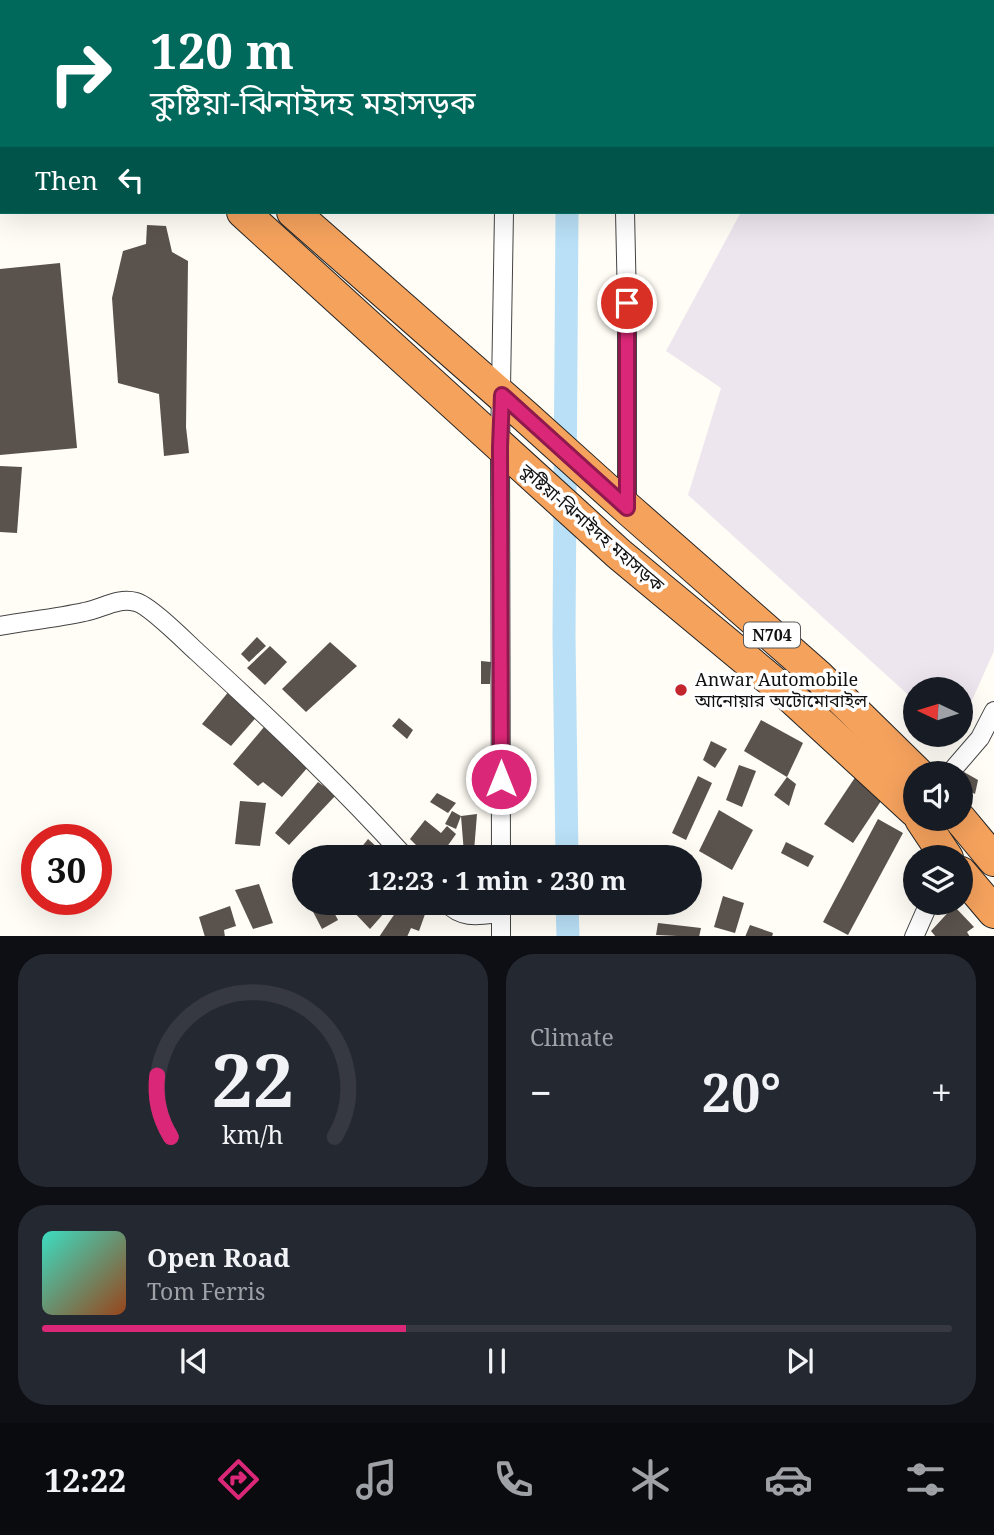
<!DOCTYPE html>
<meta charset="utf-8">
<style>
:root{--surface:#171b24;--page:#242831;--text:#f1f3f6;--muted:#9ea1a6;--line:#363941;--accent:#db2777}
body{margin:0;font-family:"Noto Serif","Noto Sans Bengali",serif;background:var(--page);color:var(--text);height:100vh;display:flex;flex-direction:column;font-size:26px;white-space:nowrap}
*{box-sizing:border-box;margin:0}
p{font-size:23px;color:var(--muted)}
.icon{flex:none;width:38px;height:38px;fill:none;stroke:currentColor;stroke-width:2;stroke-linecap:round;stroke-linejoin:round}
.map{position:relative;height:936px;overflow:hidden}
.details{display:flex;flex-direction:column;gap:18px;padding:18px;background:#0d0f14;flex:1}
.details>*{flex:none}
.banner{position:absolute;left:0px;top:0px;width:994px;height:214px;box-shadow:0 7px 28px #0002;background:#00695c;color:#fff;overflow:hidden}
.needle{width:46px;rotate:274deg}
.tools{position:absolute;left:903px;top:677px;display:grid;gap:14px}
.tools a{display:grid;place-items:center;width:70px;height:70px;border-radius:50%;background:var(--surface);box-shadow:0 7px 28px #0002;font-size:35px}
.speed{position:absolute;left:21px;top:824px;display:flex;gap:14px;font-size:35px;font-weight:700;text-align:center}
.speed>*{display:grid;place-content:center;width:91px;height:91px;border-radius:50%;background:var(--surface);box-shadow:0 7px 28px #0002;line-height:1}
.speed .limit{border:10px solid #d22;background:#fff;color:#111}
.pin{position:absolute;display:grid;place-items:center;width:60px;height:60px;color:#fff;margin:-30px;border:4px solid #fff;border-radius:50%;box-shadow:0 2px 7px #0007}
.me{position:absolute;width:77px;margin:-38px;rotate:0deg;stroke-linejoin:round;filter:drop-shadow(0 0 5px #0008)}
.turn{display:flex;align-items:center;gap:24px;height:147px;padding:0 35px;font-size:32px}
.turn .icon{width:91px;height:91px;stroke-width:2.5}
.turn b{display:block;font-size:49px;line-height:60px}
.then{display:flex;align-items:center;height:66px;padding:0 35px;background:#0003;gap:14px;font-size:26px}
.big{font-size:52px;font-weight:700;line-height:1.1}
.details .tile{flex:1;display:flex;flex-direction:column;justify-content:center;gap:10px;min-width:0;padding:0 24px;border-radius:28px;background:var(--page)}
.details .dial{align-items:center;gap:0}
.dial svg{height:182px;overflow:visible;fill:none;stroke:var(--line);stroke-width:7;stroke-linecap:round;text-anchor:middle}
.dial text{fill:var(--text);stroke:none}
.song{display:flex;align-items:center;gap:21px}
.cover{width:84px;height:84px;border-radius:10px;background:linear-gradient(135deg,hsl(170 70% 55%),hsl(20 70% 35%))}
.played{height:7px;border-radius:4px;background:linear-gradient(90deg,var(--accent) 40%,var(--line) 40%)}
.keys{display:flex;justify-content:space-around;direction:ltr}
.heat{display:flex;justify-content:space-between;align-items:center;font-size:38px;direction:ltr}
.details .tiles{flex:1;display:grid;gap:18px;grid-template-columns:1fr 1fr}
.tile:last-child{grid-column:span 2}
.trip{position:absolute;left:292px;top:845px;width:410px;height:70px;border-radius:35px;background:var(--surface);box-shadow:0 7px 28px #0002;font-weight:700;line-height:70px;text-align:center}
.tabs{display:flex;height:112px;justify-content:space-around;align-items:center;background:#090b0e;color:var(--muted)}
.tabs .icon{width:49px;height:49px}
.tabs .on{color:var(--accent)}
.tabs b{font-size:32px;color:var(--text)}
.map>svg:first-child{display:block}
</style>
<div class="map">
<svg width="994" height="937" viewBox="0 0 994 937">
<rect width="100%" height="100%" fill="#fffdf5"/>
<path fill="#eee6ef" d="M994,28v623l-33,74v-35h-46v11l-227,-206 33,-107 -55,-37 75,-139h251v-183z"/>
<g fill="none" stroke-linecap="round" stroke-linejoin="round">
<g stroke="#b9e0f7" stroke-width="23">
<path d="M568,2v-2"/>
<path d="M567,212l-3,424 3,222"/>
<path d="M567,903l1,34"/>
</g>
</g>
<g fill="#5a524d">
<path d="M147,225l19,1 6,26 16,9 -2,166 3,26 -25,3 -5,-62 -41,-11 -6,-85 11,-47 23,-7z"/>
<path d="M60,263l17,185 -77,7v-186z"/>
<path d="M0,466l22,1 -5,66 -17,-1z"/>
<path d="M257,637l9,9 -17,16 -8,-8z"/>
<path d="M330,642l27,24 -51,46 -24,-23z"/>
<path d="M270,646l17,16 -22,23 -18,-17z"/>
<path d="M481,661l10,1 -1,22h-9z"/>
<path d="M230,690l29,24 -28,32 -29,-22z"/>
<path d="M399,718l14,12 -6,9 -15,-13z"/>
<path d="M761,720l42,23 -16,34 -43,-26z"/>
<path d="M264,727l44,40 -26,30 -19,-15 -5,4 -25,-22z"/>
<path d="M711,741l16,8 -12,19 -12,-8z"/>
<path d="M739,765l17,6 -14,36 -16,-7z"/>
<path d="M860,770l23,28 -30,45 -29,-19z"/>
<path d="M964,772l14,8 -3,14 -14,-7v-9z"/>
<path d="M698,776l14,7 -26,57 -14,-7z"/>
<path d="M787,777l9,7 -7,22 -15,-11z"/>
<path d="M318,782l18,13 -47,50 -14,-12z"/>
<path d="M437,793l19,10 -8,10 -18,-11z"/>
<path d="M240,801l26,2 -6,43 -25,-2z"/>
<path d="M719,810l34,20 -21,40 -33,-19z"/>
<path d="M452,811l9,5 -5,13 -11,-5z"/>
<path d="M477,814l-3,37 -10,2 -3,-37z"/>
<path d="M878,819l25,14 -55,102 -25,-13z"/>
<path d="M425,820l16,13 6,-7 9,8 -17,24h-10l-19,-19z"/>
<path d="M368,839l21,19h-36z"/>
<path d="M786,842l28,14 -6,11 -27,-14z"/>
<path d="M259,884l14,39 -20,6 -18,-39z"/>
<path d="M723,896l21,7 -9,30 -21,-6z"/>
<path d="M311,903h18l9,17 -16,9 -13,-25z"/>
<path d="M353,903h40l-23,26 -21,-22z"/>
<path d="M402,903h27l-10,28 -8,-3 -4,9h-28z"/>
<path d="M230,906l6,20 -12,4 1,7h-20l-6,-20z"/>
<path d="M954,906l20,21 -7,5 3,5h-34l-5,-6z"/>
<path d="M658,923l43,5 -2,9 -43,-2z"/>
<path d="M750,925l23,8 -1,4h-27z"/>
</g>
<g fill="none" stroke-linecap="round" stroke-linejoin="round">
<g stroke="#444" stroke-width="20">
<g id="street">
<path d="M622,0v2"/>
<path d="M506,2v-2"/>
<path d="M625,212l2,91v205"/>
<path d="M0,626c28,-5 57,-8 84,-14 18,-3 33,-15 52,-10 13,3 49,39 61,50 72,66 143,133 209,206"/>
<path d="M949,774l31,-36 14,-27"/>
<path d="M501,858l-1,-411 4,-235"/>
<path d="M447,903c15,17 34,12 54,10"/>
<path d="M501,903v34"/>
<path d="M914,937l15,-34"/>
</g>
</g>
<g stroke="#222" stroke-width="34">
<g id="highway">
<path d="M49,0l2,2"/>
<path d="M0,1l2,1"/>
<path d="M243,212l376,342 171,142 125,115"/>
<path d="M293,212l232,204 102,92 190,167 101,99"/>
<path d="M921,819l26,39"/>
<path d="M960,819l34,41"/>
<path d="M961,873l33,39"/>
</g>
</g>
<use href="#street" stroke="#fff" stroke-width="18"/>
<use href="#highway" stroke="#f5a25d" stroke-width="32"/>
</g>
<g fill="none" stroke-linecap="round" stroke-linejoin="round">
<g stroke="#8e194d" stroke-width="18">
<path id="route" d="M501,779l-1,-332 2,-52 125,113v-205"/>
</g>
<use href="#route" stroke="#db2777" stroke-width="12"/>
</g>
<circle fill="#c4262e" stroke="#fff" stroke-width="2.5" cx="681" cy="690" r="7"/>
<g text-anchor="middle" stroke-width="7" stroke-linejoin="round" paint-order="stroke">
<rect fill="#fff" stroke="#585858" stroke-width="2" x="744" y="622.5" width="56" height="25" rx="5"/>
<g font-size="16" font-weight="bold" fill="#111">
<text x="772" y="641">N704</text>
</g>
<g font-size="18" fill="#111" stroke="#fff">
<text transform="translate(592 528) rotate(41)" y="6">কুষ্টিয়া-ঝিনাইদহ মহাসড়ক</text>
</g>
<g font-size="18" fill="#111" stroke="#fff" text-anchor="start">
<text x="695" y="686">Anwar Automobile<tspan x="695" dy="21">আনোয়ার অটোমোবাইল</tspan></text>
</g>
</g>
</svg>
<div class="tools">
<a><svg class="needle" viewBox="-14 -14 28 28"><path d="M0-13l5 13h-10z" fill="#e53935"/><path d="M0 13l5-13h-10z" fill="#9ea1a6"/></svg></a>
<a><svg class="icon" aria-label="sound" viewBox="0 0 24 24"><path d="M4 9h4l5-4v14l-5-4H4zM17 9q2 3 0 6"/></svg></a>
<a><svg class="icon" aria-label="layers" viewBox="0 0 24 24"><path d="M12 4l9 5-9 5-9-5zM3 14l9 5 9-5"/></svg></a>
</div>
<div class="speed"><div class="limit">30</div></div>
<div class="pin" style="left:627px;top:303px;background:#d93025"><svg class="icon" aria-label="arrive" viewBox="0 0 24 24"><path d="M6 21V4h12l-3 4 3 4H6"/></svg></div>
<svg class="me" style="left:501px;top:779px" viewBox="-20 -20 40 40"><circle r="17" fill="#db2777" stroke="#fff" stroke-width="3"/><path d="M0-11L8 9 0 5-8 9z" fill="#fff"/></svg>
<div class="trip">12:23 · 1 min · 230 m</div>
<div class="banner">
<div class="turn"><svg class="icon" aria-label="right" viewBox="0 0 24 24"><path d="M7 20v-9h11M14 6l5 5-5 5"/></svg><div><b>120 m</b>কুষ্টিয়া-ঝিনাইদহ মহাসড়ক</div></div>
<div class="then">Then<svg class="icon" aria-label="left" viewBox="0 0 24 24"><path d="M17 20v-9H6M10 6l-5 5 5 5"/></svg></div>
</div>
</div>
<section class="details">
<div class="tiles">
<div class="tile dial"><svg viewBox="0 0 100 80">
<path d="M14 69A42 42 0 1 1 86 69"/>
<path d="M14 69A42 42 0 0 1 8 42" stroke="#db2777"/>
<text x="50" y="56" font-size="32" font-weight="700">22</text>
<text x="50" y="72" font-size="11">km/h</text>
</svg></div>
<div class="tile"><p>Climate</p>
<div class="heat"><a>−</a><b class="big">20°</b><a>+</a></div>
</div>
<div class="tile">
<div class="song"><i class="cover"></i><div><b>Open Road</b><p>Tom Ferris</p></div></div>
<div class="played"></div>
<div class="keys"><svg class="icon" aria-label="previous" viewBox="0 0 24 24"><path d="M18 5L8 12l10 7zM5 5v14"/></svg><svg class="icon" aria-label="pause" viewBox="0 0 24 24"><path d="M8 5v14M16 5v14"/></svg><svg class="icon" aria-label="next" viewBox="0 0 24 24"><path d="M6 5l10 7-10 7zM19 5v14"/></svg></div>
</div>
</div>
</section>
<nav class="tabs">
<b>12:22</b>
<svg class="icon on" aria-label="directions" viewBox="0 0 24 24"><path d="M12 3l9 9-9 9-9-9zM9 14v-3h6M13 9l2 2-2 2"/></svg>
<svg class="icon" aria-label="music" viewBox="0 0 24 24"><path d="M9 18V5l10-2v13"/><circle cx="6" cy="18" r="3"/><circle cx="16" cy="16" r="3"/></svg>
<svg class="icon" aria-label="phone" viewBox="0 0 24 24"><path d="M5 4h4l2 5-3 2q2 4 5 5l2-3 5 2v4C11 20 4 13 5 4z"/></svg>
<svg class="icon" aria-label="climate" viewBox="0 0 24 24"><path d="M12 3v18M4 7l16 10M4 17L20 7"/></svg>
<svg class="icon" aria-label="car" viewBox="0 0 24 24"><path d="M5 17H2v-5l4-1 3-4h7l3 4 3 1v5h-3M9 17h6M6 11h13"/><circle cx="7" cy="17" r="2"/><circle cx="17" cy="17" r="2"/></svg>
<svg class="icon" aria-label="filters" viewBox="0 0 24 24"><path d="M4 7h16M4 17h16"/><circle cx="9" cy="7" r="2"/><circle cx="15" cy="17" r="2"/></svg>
</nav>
